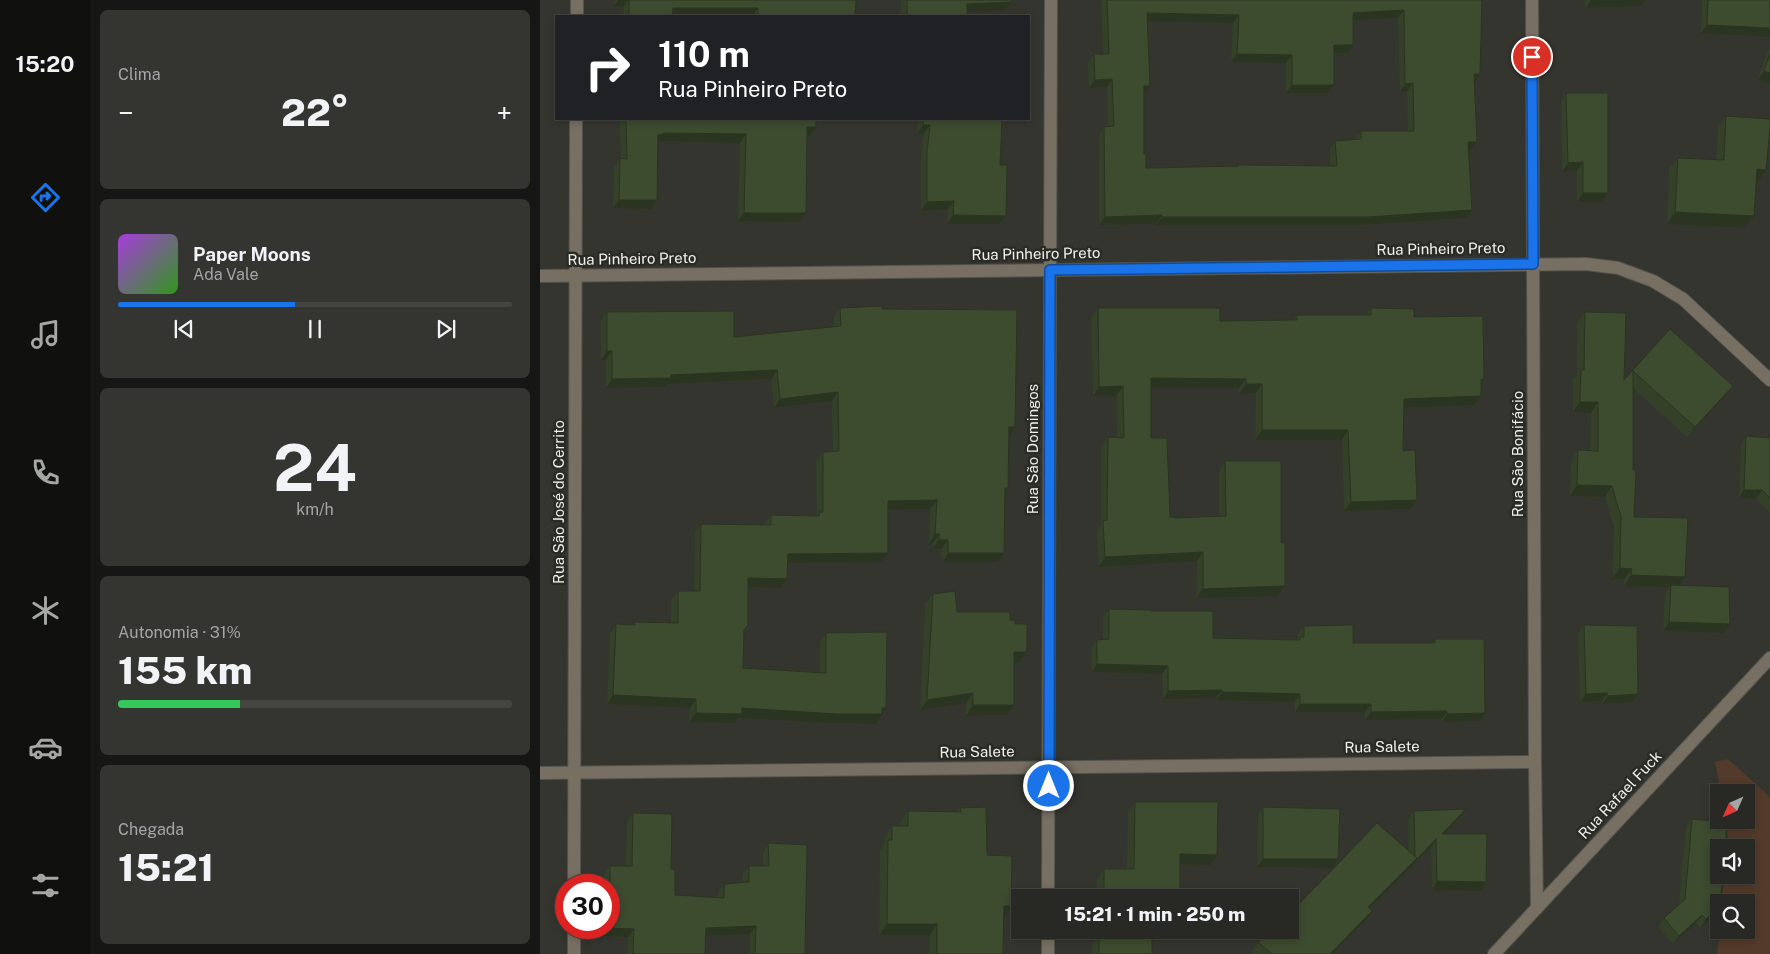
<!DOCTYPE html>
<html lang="pt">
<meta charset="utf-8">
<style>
:root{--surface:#282824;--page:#343431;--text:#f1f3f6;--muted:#a5a6a6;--line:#444441;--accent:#1a73e8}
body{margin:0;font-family:"Public Sans",sans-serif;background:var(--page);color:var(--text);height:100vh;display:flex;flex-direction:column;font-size:19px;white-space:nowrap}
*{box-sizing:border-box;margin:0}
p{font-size:16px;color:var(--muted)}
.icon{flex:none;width:28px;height:28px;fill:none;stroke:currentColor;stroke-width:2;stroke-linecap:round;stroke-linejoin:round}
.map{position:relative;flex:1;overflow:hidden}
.drawer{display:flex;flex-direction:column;gap:10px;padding:10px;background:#161614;width:450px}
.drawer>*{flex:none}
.guide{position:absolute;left:15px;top:15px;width:475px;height:105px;border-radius:0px;box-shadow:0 2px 8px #0003,0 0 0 1px var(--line);background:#202124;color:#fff;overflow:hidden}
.needle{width:32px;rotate:225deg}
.tools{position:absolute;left:1170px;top:784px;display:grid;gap:10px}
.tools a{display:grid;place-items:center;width:45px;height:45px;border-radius:0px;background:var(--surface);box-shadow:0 2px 8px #0003,0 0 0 1px var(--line);font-size:25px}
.speed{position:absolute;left:15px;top:874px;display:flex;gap:10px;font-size:25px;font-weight:700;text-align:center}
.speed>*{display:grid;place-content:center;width:65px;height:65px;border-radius:50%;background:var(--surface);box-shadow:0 2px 8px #0003,0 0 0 1px var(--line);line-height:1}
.speed .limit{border:8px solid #d22;background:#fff;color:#111}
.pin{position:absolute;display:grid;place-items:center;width:42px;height:42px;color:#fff;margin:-21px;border:2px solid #fff;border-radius:50%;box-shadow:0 1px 5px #0007}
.me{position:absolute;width:55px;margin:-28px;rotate:0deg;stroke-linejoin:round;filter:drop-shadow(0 0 4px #0008)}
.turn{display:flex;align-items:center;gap:18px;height:105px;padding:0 20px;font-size:22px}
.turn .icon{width:65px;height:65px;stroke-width:2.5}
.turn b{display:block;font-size:35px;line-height:42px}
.big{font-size:38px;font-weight:800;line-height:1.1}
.drawer .tile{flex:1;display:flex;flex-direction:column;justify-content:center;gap:8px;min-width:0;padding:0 18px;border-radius:8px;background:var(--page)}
.drawer .dial{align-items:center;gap:0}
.dial b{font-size:65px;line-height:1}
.song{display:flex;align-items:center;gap:15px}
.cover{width:60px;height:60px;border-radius:8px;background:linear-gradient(135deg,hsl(280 70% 55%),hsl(110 70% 35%))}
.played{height:5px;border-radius:2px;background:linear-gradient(90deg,var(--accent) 45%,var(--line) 45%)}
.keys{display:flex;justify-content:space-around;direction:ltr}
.heat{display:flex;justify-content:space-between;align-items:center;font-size:28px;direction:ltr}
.charge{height:8px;border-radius:4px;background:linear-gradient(90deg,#34c759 31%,var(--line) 0)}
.trip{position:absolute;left:471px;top:889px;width:288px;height:50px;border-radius:0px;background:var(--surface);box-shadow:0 2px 8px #0003,0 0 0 1px var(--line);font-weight:800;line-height:50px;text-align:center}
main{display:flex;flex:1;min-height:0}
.menu{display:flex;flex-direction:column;width:90px;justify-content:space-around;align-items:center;background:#10100e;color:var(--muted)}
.menu .icon{width:35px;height:35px}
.menu .on{color:var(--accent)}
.menu b{font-size:22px;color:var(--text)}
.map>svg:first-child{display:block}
</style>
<main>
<nav class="menu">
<b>15:20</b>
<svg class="icon on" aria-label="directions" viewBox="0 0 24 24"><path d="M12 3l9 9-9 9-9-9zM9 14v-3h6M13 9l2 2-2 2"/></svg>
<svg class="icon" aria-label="music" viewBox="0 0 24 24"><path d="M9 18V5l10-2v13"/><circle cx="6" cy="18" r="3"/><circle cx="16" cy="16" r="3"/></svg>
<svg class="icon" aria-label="phone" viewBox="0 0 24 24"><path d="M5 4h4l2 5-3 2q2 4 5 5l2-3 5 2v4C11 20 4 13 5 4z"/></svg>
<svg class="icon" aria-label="climate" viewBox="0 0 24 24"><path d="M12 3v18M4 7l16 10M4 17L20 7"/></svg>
<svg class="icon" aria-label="car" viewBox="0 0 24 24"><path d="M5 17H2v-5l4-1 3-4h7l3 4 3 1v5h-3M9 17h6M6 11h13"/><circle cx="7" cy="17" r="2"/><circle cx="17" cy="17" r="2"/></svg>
<svg class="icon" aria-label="filters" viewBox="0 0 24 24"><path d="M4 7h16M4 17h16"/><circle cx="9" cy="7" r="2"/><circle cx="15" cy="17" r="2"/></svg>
</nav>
<section class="drawer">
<div class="tile"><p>Clima</p>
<div class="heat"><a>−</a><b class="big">22°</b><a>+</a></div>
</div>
<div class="tile">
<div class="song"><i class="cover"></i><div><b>Paper Moons</b><p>Ada Vale</p></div></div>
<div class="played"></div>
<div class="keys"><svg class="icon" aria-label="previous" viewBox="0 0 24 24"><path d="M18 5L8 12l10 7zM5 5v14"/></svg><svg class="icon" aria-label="pause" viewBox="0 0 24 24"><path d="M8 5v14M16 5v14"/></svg><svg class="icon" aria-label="next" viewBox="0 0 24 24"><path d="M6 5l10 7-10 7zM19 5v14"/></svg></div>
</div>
<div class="tile dial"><b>24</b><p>km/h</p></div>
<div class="tile"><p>Autonomia · 31%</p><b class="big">155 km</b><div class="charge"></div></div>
<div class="tile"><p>Chegada</p><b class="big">15:21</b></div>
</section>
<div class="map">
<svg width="1230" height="954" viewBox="0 0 1230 954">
<rect width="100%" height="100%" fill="#353530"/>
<path fill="#533a2a" d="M1188,759l42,38v157h-53l3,-24h26v-28h-24l2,-27h22v-27l-19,-1 1,-11 -3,-16h21v-28h-25l-6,-30z"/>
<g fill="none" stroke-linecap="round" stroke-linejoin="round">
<g stroke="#53534e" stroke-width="14">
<g id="minor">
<path d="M992,0l3,762 2,146"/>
<path d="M37,16v-16"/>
<path d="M0,276l1046,-12 32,4 35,13 30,18 87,81"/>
<path d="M0,773l995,-11"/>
<path d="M34,885l2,-766"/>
<path d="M508,898l3,-898"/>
<path d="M34,954v-26"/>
<path d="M508,954v-24"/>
<path d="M954,954l276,-296"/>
</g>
</g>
<use href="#minor" stroke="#776f62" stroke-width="12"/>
</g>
<g fill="#344028" fill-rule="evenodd">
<path d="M74,0h242l-1,16h-232l1,-10h-10z"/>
<path d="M361,0h111v2l-6,8 -39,2v4h-66z"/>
<path d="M561,0h381l-8,82 3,60 -6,8h-2l3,60 -5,8 -105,7h-206v-1l-57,1v-90l5,-8 4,-1 -1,-39 -18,1 -1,-25 6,-9h9zM858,18l2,74 7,-1 1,40h-47l-6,8 -20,2 -5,8v17l-93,-1 -1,1 -90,2 -2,-14v-60l6,-8 -3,-65 86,2 -2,39 55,1v30h42l6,-8v-32h13l6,-32z"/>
<path d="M1045,0h61l-5,6 -55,2z"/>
<path d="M1162,0h68v37l-69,-4z"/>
<path d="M1230,48v35l-12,-3 9,-27z"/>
<path d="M1026,93l42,100 -6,9h-25v-32l-15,2 -1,-71z"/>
<path d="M1186,116l40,54 -8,12h-2l-2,34 -9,12 -78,-4 2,-55 9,-11 38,2 2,-32z"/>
<path d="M79,119h197v8l-6,9h-3l-7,86 -62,-1 2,-78 -82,-2 -7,68 -38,-1 1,-41 6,-9h1z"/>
<path d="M378,119h84l-2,46v59h-53l1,-15 -27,2v-51l3,-27h-7z"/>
<path d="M300,308l42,1 133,118 -6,8 -4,58 -7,69h-56l-1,-13h-9l1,-6 -4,1 1,-35 -42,1 -6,52 -94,1 -1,16 -6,9 -33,-1v38l-4,7 -1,36 77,4v-30l6,-9 60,75 -10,16 -46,-1 -91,-5 -4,5 -46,-1 1,-14 -83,-4 3,-71 6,-9 16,1 2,-3 37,1v-23l7,-9h16l1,-58 6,-9 63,1 7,-10 46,1 -1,-55 7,-9h10l-1,-51 -58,7 -3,-29 -104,5 -3,3 -58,1v-28h-5v-39l6,-9 127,25 100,-10v-10z"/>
<path d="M558,308l122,13 74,-1 3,-5h69l5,-7 43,9 67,67v12l-7,9 -70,3 -1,43 7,58 -66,2 -2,-71h-87l1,-47 -17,1v-6h-88v50l19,79 5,1 44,-2v-46l6,-9 56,82 4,43 -7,10 -82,2 1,-37 -98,6 -2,-37 4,-6v-77l7,-10h9l-1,-41h-23l-2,-79z"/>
<path d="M1045,312l39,68 46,-51 55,67 -38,41 -54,-49v82l1,47 51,60 -5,8 44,48 -61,-2 2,-38 4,-6 -45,-1v-7h-12l2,-51 -9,-31 -35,-1 1,-35 7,-11h12l1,-37 -18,-1v-32l4,-5v-52z"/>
<path d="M1206,436l24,2v74l-14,-13 -17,-1 2,-53z"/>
<path d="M393,594l24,18 53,8 5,4 12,28 -8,11h-5l-7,52 -41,1v-13l-46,7 5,-106z"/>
<path d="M569,609l42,2 62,27 85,2v-6l6,-8 49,17h79l3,-4 50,74 -6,8 -37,1v-3l-77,1v-8h-70v-10l-79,-2v-2l-53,1 -1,-25 -70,-2 -1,-24 6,-8 6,-1v-22z"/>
<path d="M1044,625l54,69 -6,8 -30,2v-3l-22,1 -2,-68z"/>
<path d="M595,802l75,63 -30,-1v34h-83v-19l7,-10h23l1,-57z"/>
<path d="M723,807l70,61 -76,-1 1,-52z"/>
<path d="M420,808l27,47 24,51 -7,10 -1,38h-74l1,-19h-51l1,-84 4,-6 1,-8 7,-11h8v-3l8,-12 49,1z"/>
<path d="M926,809l-5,8 -17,17 42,48 -5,9 -49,-1 -1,-43 -62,62 -4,12 -33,33h-78l-2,-3 6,-9 151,-90 -1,-33 6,-8z"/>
<path d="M93,813l38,56 4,26 43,3v-6l6,-8 19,-1v-9l6,-8h14v-14l5,-9 37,111h-55v-20l-44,2 -1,18h-77v-17l-27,-1 1,-8h7v-43h-5v-11l6,-8h16l1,-45z"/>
<path d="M1152,819l22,96 -14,13 -4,-5 -23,21 -15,-17 6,-9 15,-14 7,-76z"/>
<path d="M557,930h80l-4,6h-21v18h-60l1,-11 3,-6z"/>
</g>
<g fill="#2b3421">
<path d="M78,0h10l-4,6h-10z"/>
<path d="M1051,0h55l-5,6 -55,2z"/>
<path d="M472,2l-6,8 -45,2 6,-8z"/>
<path d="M133,8h85l-6,8h-85z"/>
<path d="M864,10l-6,8 -51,3 6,-8z"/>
<path d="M607,13l92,2 -6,8 -92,-2z"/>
<path d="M1167,25l63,3v9l-69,-4z"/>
<path d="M794,45h19l-6,8h-19z"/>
<path d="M697,54l55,1 -6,8 -55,-1z"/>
<path d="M1224,71l6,2v10l-12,-3z"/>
<path d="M934,74h6l-5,8z"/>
<path d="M572,79l-5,8 -18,1 6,-8z"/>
<path d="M873,83l-6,8 -7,1 5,-8z"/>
<path d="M752,85h42l-6,8h-42z"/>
<path d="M604,86h6l-6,8z"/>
<path d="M383,125h7l-6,8h-7z"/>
<path d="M267,127h9l-6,9 -9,-1z"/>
<path d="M123,133l83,1 -6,9 -82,-2v-6z"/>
<path d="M928,142h9l-6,8h-8z"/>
<path d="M1043,162l-6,8 -15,2 6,-9z"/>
<path d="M1217,169l9,1 -8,12 -9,-1z"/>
<path d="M1043,193h25l-6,9h-25z"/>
<path d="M79,200h38l-6,9 -38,-1z"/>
<path d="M414,201l-6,8 -27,2 6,-9z"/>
<path d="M932,210l-5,8 -105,7h-206l6,-8z"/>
<path d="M1135,212l79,4 -9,12 -78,-4z"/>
<path d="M204,213h62l-6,9 -62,-1z"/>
<path d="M413,215l53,1 -6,8h-53z"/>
<path d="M622,215l-6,9 -57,1 6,-8z"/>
<path d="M67,351h5l-6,9h-5z"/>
<path d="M237,370l-6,9 -104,5 -3,3 -58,1 6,-9 59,-4z"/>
<path d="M611,378l95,1 -7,9h-94z"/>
<path d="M706,384h16l-6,9 -17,1z"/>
<path d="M583,386l-7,10h-23l6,-9z"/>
<path d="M1193,386l-8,10 -38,41 8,-10z"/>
<path d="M298,392l-6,9 -58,7 6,-9z"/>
<path d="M941,396l-7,9 -76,3 6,-9z"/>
<path d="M1040,402h18l-7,11 -18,-1z"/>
<path d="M469,427h6l-6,9z"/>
<path d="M722,430h86l-6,10h-87z"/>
<path d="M1037,485l35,1 -7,11 -35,-1z"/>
<path d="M1204,490h18l-6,9 -17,-1z"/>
<path d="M397,500l-7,9 -48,1 6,-9z"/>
<path d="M877,500l-7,9 -66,2 7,-9z"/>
<path d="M395,534h4l-6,9 -4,1z"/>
<path d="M399,540h9l-7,9h-9z"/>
<path d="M663,552l-6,9 -98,6 6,-10z"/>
<path d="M348,553l-6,9 -100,1 6,-9z"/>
<path d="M408,553h56l-6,9h-56z"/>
<path d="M1080,568l12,1 -8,10h-12z"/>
<path d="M1091,575l54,2 -7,11 -7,-3 -2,2 -45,-1z"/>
<path d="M208,578l39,1 -6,9 -40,-1z"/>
<path d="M745,586l-7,10 -82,2 7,-9z"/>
<path d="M1129,622l61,2 -6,9 -61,-2z"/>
<path d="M474,652h13l-8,11h-12z"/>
<path d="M557,664l71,2 -6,8 -70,-2z"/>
<path d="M682,690l-6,8 -53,1 5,-8z"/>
<path d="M682,692l78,2 -5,8 -79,-2z"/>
<path d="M433,693l-7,10 -46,7 7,-10z"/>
<path d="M1067,693l-5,8 -22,1 6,-8z"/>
<path d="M1098,694l-6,8 -30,2 6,-8z"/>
<path d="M73,695l83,4 -6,9 -83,-4z"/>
<path d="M760,704h71l-6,8h-70z"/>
<path d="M433,705h41l-7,10 -41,1z"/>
<path d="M202,708h144l-10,16 -46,-1 -91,-5 -4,5 -46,-1 7,-9z"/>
<path d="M907,711l-5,8 -77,1 6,-8z"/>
<path d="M945,713l-6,8 -37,1 5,-8z"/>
<path d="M926,809l-5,8 -25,25 6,-8z"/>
<path d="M896,839l-5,8 -70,70 7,-10z"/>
<path d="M640,854l37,1 -7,10 -37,-1z"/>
<path d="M723,859h75l-5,9 -76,-1z"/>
<path d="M897,881l49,1 -5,9 -49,-1z"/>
<path d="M464,906h7l-8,12z"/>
<path d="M1179,908l-5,7 -14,13 6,-9z"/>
<path d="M832,911l-7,10 -33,33h-2z"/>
<path d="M1162,915l-6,8 -23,21 6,-8z"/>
<path d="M347,924h50l-7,11h-51z"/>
<path d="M216,926l-6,8 -49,2 5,-8z"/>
<path d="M67,928l27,1 -6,8 -27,-1z"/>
<path d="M609,930h28l-4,6 -27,-1z"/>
</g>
<g fill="#3d4b2f" stroke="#2b3421" fill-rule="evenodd">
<path d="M89,0h227l-1,16h-97v-8h-85l-1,8h-43z"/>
<path d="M367,0h105v2l-45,2v12h-60z"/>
<path d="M567,0h375l-2,74h-6l3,68h-9l4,68 -105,7h-205v-2l-57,2 -1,-90 10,-1 -2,-47 -17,1 -1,-26h15zM864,10l1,74 8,-1 1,48h-53v8l-26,2 2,25 -100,-1 2,1 -93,2v-15l-2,1v-68h6l-3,-73 92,2 -2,39 55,1v30h42v-40h19v-32z"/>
<path d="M1168,0h62v28l-63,-3z"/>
<path d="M1230,53v20l-6,-2z"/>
<path d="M1026,93h42v100h-25v-31l-15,1z"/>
<path d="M1186,116l44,3v10l-4,41 -9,-1 -3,47 -79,-4 3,-54 46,2z"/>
<path d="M86,119h190v8h-9l-1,86h-62l2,-79 -83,-1v1l-5,1 -1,65h-38l1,-42 7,1z"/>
<path d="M384,119h78l-2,46h7l-1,51 -53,-1 1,-14 -27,1v-50l3,-27h-7z"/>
<path d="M342,306v3l135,1 -2,117h-6l-1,61h-3l-1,65h-56v-13h-9v-6h-4l2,-34 -49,1v52l-100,1 -1,25 -39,-1v47l-4,5 -1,38 83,5v-40l61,-1 -1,76h-4v6h-46l-94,-6v6l-46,-1v-14l-83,-4 3,-71 19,1 -1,-3 44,1v-32h22l1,-67 70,1v-10l48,1v-4h4v-60l16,-1 -1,-59 -58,7 -3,-29 -106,5v3l-59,1v-28h-5v-39l127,-1v26l107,-11 -1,-18z"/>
<path d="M558,308h122v13l77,-1v-5h74v-7l43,1v8l69,-1 1,63h-3v17l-77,3 -1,52 12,-1 2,50 -66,2 -3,-72h-86v-46h-16v-5l-95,-1v60h16l3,79h5v1l51,-2 -1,-55h56v82h4v43l-82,3v-37l-98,5 -2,-36 4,-1 1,-83 16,1 -1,-52 -24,1z"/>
<path d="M1045,312l41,1 -2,67 46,-51 63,57 -38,41 -62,-56v99h3l-2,47 54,1 -3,59 -54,-2 1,-6 -12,-1 1,-51 -9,-31 -35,-1 1,-35 20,1v-49h-18l1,-32h3z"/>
<path d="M1206,436l24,2v60l-8,-8h-18z"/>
<path d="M1131,585l58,2 1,37 -61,-2z"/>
<path d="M415,591l2,21h53v8h5v4h12v28h-13v53h-41v-12l-46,7 6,-106z"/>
<path d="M569,609l42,1v1h62v27l87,2v-3h4v-11l49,-1v18h82v-4h49l1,74 -38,1v-3l-76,1v-8h-71v-10l-78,-2v-2l-54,1v-25l-71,-2v-24l12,-1z"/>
<path d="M1044,625l53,1 1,68 -30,2 -1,-3 -21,1z"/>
<path d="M595,802h83l-1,53 -37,-1v44h-76v-29h30z"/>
<path d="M446,807l1,48 25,1 -1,50h-7l-1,48h-66v-30h-50l1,-84h4v-14h16v-15l53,1 -1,-4z"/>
<path d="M723,807l77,2 -2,50h-75z"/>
<path d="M926,809l-24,25h45l-1,48 -49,-1 -1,-42 -20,21 1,-2 -2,-1 -1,-46z"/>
<path d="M93,813l39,1 -1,55h4v26l49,3v-14l25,-2v-16h20l-1,-23 39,2 -2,109h-50l1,-28 -50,2 -1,26h-72l1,-25 -27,-1h2v-35h1v-27h22z"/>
<path d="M1152,819l35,3 -2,26h-6v27h4l-3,27h-1v6l-13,11 -4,-4 -23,21 -15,-18 21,-19z"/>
<path d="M837,823l40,35 -49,49 4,4 -42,43h-58l-14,-12 14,-12h18v-17l44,-45z"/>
<path d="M563,930h49v24h-53v-21h4z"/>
</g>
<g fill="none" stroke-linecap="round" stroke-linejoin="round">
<g stroke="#114b97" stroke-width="12">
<path id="route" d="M509,786l1,-516 483,-6 -1,-207"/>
</g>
<use href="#route" stroke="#1a73e8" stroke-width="9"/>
</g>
<g text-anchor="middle" stroke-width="5" stroke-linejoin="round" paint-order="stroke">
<g font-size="15" fill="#efefec" stroke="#2b2b26">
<text transform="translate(901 249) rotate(-1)" y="5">Rua Pinheiro Preto</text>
<text transform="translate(496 254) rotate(-1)" y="5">Rua Pinheiro Preto</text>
<text transform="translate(92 259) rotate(-1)" y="5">Rua Pinheiro Preto</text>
<text transform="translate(493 449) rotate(-90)" y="5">Rua São Domingos</text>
<text transform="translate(978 454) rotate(-90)" y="5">Rua São Bonifácio</text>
<text transform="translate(19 502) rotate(-90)" y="5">Rua São José do Cerrito</text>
<text transform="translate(842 747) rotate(-1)" y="5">Rua Salete</text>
<text transform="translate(437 752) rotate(-1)" y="5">Rua Salete</text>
<text transform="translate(1080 795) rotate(-47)" y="5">Rua Rafael Fuck</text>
</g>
</g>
</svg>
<div class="tools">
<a><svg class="needle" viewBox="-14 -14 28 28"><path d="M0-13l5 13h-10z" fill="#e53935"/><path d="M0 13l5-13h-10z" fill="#a5a6a6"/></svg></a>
<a><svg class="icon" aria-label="sound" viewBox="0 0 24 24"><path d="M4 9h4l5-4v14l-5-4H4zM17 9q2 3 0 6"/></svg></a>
<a><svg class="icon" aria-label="search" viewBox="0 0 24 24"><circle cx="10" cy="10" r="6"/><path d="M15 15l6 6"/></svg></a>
</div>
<div class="speed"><div class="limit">30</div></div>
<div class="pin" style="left:992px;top:57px;background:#d93025"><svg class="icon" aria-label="arrive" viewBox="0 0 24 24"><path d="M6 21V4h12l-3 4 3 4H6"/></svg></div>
<svg class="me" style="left:509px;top:786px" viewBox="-20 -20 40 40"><circle r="17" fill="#1a73e8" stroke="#fff" stroke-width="3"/><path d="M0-11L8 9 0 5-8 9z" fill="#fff"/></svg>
<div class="trip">15:21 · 1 min · 250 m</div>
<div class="guide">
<div class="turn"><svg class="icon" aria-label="right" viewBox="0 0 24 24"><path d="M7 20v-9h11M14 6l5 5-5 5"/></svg><div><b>110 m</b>Rua Pinheiro Preto</div></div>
</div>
</div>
</main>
